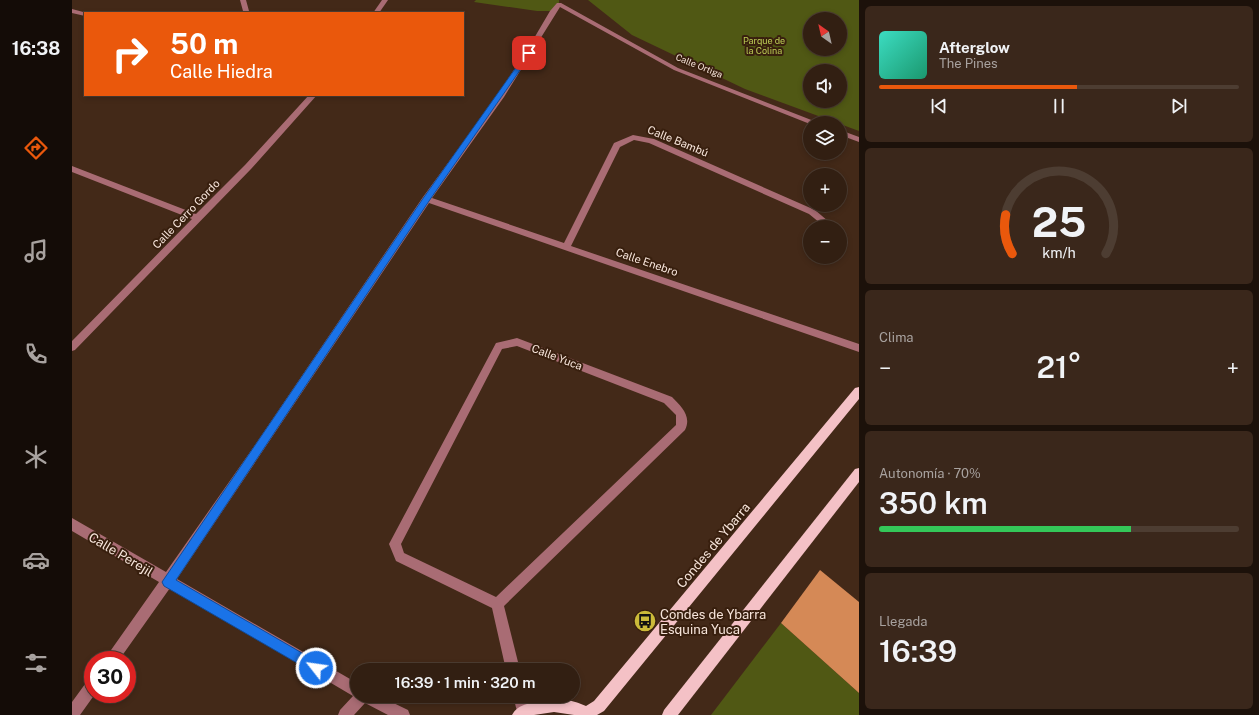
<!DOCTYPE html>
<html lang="es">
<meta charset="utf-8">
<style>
:root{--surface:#321f12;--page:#3a271b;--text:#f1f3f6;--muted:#a8a29f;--line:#4d3d32;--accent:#ea580c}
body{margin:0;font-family:"Public Sans",sans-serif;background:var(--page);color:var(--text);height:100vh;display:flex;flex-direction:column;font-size:15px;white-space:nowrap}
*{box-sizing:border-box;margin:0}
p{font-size:13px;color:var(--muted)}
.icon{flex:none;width:22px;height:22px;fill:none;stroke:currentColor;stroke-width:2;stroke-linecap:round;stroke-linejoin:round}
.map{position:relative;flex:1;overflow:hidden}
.panel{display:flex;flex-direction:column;gap:6px;padding:6px;background:#1c110a;width:400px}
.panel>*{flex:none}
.top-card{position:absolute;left:12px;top:12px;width:380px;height:84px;border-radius:0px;box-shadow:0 2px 6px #0003,0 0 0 1px var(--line);background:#ea580c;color:#fff;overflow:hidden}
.needle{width:26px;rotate:326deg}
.controls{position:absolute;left:731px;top:12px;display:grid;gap:8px}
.controls a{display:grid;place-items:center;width:44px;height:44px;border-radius:50%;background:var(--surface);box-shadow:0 2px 6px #0003,0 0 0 1px var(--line);font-size:20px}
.speed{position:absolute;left:12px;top:651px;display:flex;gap:8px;font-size:20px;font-weight:700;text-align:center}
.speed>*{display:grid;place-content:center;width:52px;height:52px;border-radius:50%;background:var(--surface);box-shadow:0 2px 6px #0003,0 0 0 1px var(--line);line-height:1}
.speed .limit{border:6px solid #d22;background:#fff;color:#111}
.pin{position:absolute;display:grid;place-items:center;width:34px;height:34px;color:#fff;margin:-17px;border-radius:8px;box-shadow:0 2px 6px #0006}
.me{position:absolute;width:44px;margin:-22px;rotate:300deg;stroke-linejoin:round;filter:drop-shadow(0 0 3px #0008)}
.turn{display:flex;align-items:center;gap:14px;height:84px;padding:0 20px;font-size:18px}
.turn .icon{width:52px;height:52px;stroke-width:2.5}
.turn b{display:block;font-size:28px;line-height:34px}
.big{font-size:30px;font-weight:600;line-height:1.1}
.panel .widget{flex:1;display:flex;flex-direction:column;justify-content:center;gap:6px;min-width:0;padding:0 14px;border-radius:6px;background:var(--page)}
.panel .dial{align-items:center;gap:0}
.dial svg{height:104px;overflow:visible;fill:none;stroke:var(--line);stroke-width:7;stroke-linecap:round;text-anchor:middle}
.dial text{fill:var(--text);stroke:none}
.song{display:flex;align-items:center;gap:12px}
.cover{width:48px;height:48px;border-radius:6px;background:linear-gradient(135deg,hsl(170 70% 55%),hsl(160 70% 35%))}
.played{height:4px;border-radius:2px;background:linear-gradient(90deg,var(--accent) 55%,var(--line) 55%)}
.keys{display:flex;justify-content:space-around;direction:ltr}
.heat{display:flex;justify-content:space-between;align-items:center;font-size:22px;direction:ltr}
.charge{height:6px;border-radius:3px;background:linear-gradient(90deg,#34c759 70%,var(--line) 0)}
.trip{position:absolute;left:278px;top:663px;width:230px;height:40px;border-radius:20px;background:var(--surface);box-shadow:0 2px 6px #0003,0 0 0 1px var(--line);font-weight:600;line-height:40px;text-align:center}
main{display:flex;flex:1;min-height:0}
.tab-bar{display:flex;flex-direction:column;width:72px;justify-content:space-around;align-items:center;background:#140c07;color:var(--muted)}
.tab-bar .icon{width:28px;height:28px}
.tab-bar .selected{color:var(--accent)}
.tab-bar b{font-size:18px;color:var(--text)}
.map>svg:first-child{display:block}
</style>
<main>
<nav class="tab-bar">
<b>16:38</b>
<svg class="icon selected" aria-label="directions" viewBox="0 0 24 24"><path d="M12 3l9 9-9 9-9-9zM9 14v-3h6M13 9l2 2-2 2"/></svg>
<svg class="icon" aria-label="music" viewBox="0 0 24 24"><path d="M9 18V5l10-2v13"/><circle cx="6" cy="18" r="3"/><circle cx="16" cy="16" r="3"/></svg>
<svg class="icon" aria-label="phone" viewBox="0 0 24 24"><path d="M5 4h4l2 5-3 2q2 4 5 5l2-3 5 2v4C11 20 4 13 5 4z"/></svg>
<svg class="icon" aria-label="climate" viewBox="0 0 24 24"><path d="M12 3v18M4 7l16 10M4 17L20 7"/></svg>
<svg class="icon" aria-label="car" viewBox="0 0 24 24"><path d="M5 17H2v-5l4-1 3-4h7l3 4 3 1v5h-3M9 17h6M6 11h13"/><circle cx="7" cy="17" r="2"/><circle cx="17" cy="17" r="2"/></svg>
<svg class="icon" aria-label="filters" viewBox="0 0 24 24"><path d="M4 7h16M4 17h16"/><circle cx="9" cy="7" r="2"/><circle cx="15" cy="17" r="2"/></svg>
</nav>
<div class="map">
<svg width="787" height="715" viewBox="0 0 787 715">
<rect width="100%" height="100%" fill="#432918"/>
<g fill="#505814" fill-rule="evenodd">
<path d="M404,0h83v4l-6,7h-16l-63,-9z"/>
<path d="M516,0h271v131l-114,-42 -113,-54zM738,19h30v30h-30zM738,71h30v30h-30z"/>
<path d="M709,623l78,70v22h-148z"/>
</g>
<path fill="#d58956" d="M748,570l39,32v91l-78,-70z"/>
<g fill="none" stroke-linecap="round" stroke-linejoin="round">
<g fill="#a96c74" fill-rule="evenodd">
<path d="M168,0h6l3,11 -1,2h-7l2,-2z"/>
<path d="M310,0h6l-9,13h-6z"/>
<path d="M485,3h4l117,65 141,55 -9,1 -136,-54 -114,-63 -56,90 -72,101 132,45 50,-100 19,-8 21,4 161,71 20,17h-10l-16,-13 -160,-71 -15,-3 -14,7 -49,99 288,98v8l-430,-149 -252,376 180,104v13h22l29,14 2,5h-22l-23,-12 -11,12h-16l2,-5 13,-14 -183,-108 -51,72h-15l55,-78 -87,-51v-13l94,54 89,-127 168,-248 74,-101 36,-56 17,-29z"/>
<path d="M0,9l15,4h-2v3l-13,-3z"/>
<path d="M237,95h8l-66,74 -176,181 -3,1v-10l120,-122 -120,-47v-6l124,48 49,-49z"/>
<path d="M768,130l19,7v5l-19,-7z"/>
<path d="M768,235l3,1 5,6 -1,2 -3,1 -4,-2z"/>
<path d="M445,338l155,59c9,9 20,19 13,33l-181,176 16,64h-14l-14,-62 -96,-47 -7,-17 107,-201zM445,346l147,57 12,12v10l-180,172 -92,-44 -3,-9 101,-195z"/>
<path d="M21,678v16h2l-15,21h-8v-13l16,-22z"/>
<path d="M441,696h14l4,16 -1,3h-12z"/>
</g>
<g fill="#f4c1c6" fill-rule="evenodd">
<path d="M787,387v12l-255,312 -7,4h-23l-20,-3 -20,3h-22c3,-6 8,-9 15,-11 20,-8 39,-7 59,2l8,-5 261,-313z"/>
<path d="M787,468v14l-181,233h-16l2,-5 191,-241z"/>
</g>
</g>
<path fill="#1a73e8" stroke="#114b97" d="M455,52l5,1 -103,148 -253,379 145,84 2,4 -2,4 -5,2 -152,-88 -2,-4 262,-385z"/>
<defs>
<g id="bus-disc" transform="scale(1.15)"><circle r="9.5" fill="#cbba39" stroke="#381f0e"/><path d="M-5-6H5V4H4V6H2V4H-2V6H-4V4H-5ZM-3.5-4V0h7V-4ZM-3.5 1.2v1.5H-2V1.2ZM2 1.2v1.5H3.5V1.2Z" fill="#111"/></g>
</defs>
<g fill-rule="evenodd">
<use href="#bus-disc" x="573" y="621"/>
</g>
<g text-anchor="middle" stroke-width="4" stroke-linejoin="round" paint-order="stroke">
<g font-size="9" fill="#bccc55" stroke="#381f0e">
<text x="692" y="44">Parque de<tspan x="692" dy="10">la Colina</tspan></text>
</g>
<g font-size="9" fill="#f7e5db" stroke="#381f0e">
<text transform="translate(627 66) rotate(22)" y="3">Calle Ortiga</text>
</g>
<g font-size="11" fill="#f7e5db" stroke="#381f0e">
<text transform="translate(606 141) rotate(22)" y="4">Calle Bambú</text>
<text transform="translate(114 214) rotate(-46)" y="4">Calle Cerro Gordo</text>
<text transform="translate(575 262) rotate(19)" y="4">Calle Enebro</text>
<text transform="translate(485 357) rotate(21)" y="4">Calle Yuca</text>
</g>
<g font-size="13" fill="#f7e5db" stroke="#381f0e">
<text transform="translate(641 545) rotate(-50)" y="5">Condes de Ybarra</text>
<text transform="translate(49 554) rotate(31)" y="5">Calle Perejil</text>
</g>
<g font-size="13" fill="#f7e5db" stroke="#381f0e" text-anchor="start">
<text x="588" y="619">Condes de Ybarra<tspan x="588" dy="15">Esquina Yuca</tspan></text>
</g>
</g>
</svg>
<div class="controls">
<a><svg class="needle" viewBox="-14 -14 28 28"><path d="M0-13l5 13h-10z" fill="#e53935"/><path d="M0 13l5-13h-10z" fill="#a8a29f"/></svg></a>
<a><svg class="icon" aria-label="sound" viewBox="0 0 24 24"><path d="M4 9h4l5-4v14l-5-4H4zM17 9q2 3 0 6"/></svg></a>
<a><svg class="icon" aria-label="layers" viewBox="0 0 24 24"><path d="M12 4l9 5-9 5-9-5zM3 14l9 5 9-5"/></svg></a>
<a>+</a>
<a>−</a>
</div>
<div class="speed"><div class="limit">30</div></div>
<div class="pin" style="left:457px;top:53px;background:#d93025"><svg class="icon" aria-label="arrive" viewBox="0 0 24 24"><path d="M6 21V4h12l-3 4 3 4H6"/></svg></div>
<svg class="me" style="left:244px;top:668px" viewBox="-20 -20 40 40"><circle r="17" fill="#1a73e8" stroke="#fff" stroke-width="3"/><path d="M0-11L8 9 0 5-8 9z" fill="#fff"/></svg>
<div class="trip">16:39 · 1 min · 320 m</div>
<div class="top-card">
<div class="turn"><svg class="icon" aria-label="right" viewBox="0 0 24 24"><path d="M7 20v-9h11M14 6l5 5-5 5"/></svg><div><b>50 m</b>Calle Hiedra</div></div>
</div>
</div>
<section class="panel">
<div class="widget">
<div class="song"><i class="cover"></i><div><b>Afterglow</b><p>The Pines</p></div></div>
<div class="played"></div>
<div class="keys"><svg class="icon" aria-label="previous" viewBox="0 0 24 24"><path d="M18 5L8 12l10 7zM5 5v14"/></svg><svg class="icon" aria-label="pause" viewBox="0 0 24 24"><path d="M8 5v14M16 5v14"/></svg><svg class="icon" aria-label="next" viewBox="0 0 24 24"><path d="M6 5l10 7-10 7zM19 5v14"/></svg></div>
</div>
<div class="widget dial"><svg viewBox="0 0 100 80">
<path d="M14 69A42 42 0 1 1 86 69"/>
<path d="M14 69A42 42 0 0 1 9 39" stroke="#ea580c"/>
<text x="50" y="56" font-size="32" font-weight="700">25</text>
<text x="50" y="72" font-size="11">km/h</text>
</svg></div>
<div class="widget"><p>Clima</p>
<div class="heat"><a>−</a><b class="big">21°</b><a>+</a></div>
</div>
<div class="widget"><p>Autonomía · 70%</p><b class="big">350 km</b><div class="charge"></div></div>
<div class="widget"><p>Llegada</p><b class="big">16:39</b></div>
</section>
</main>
